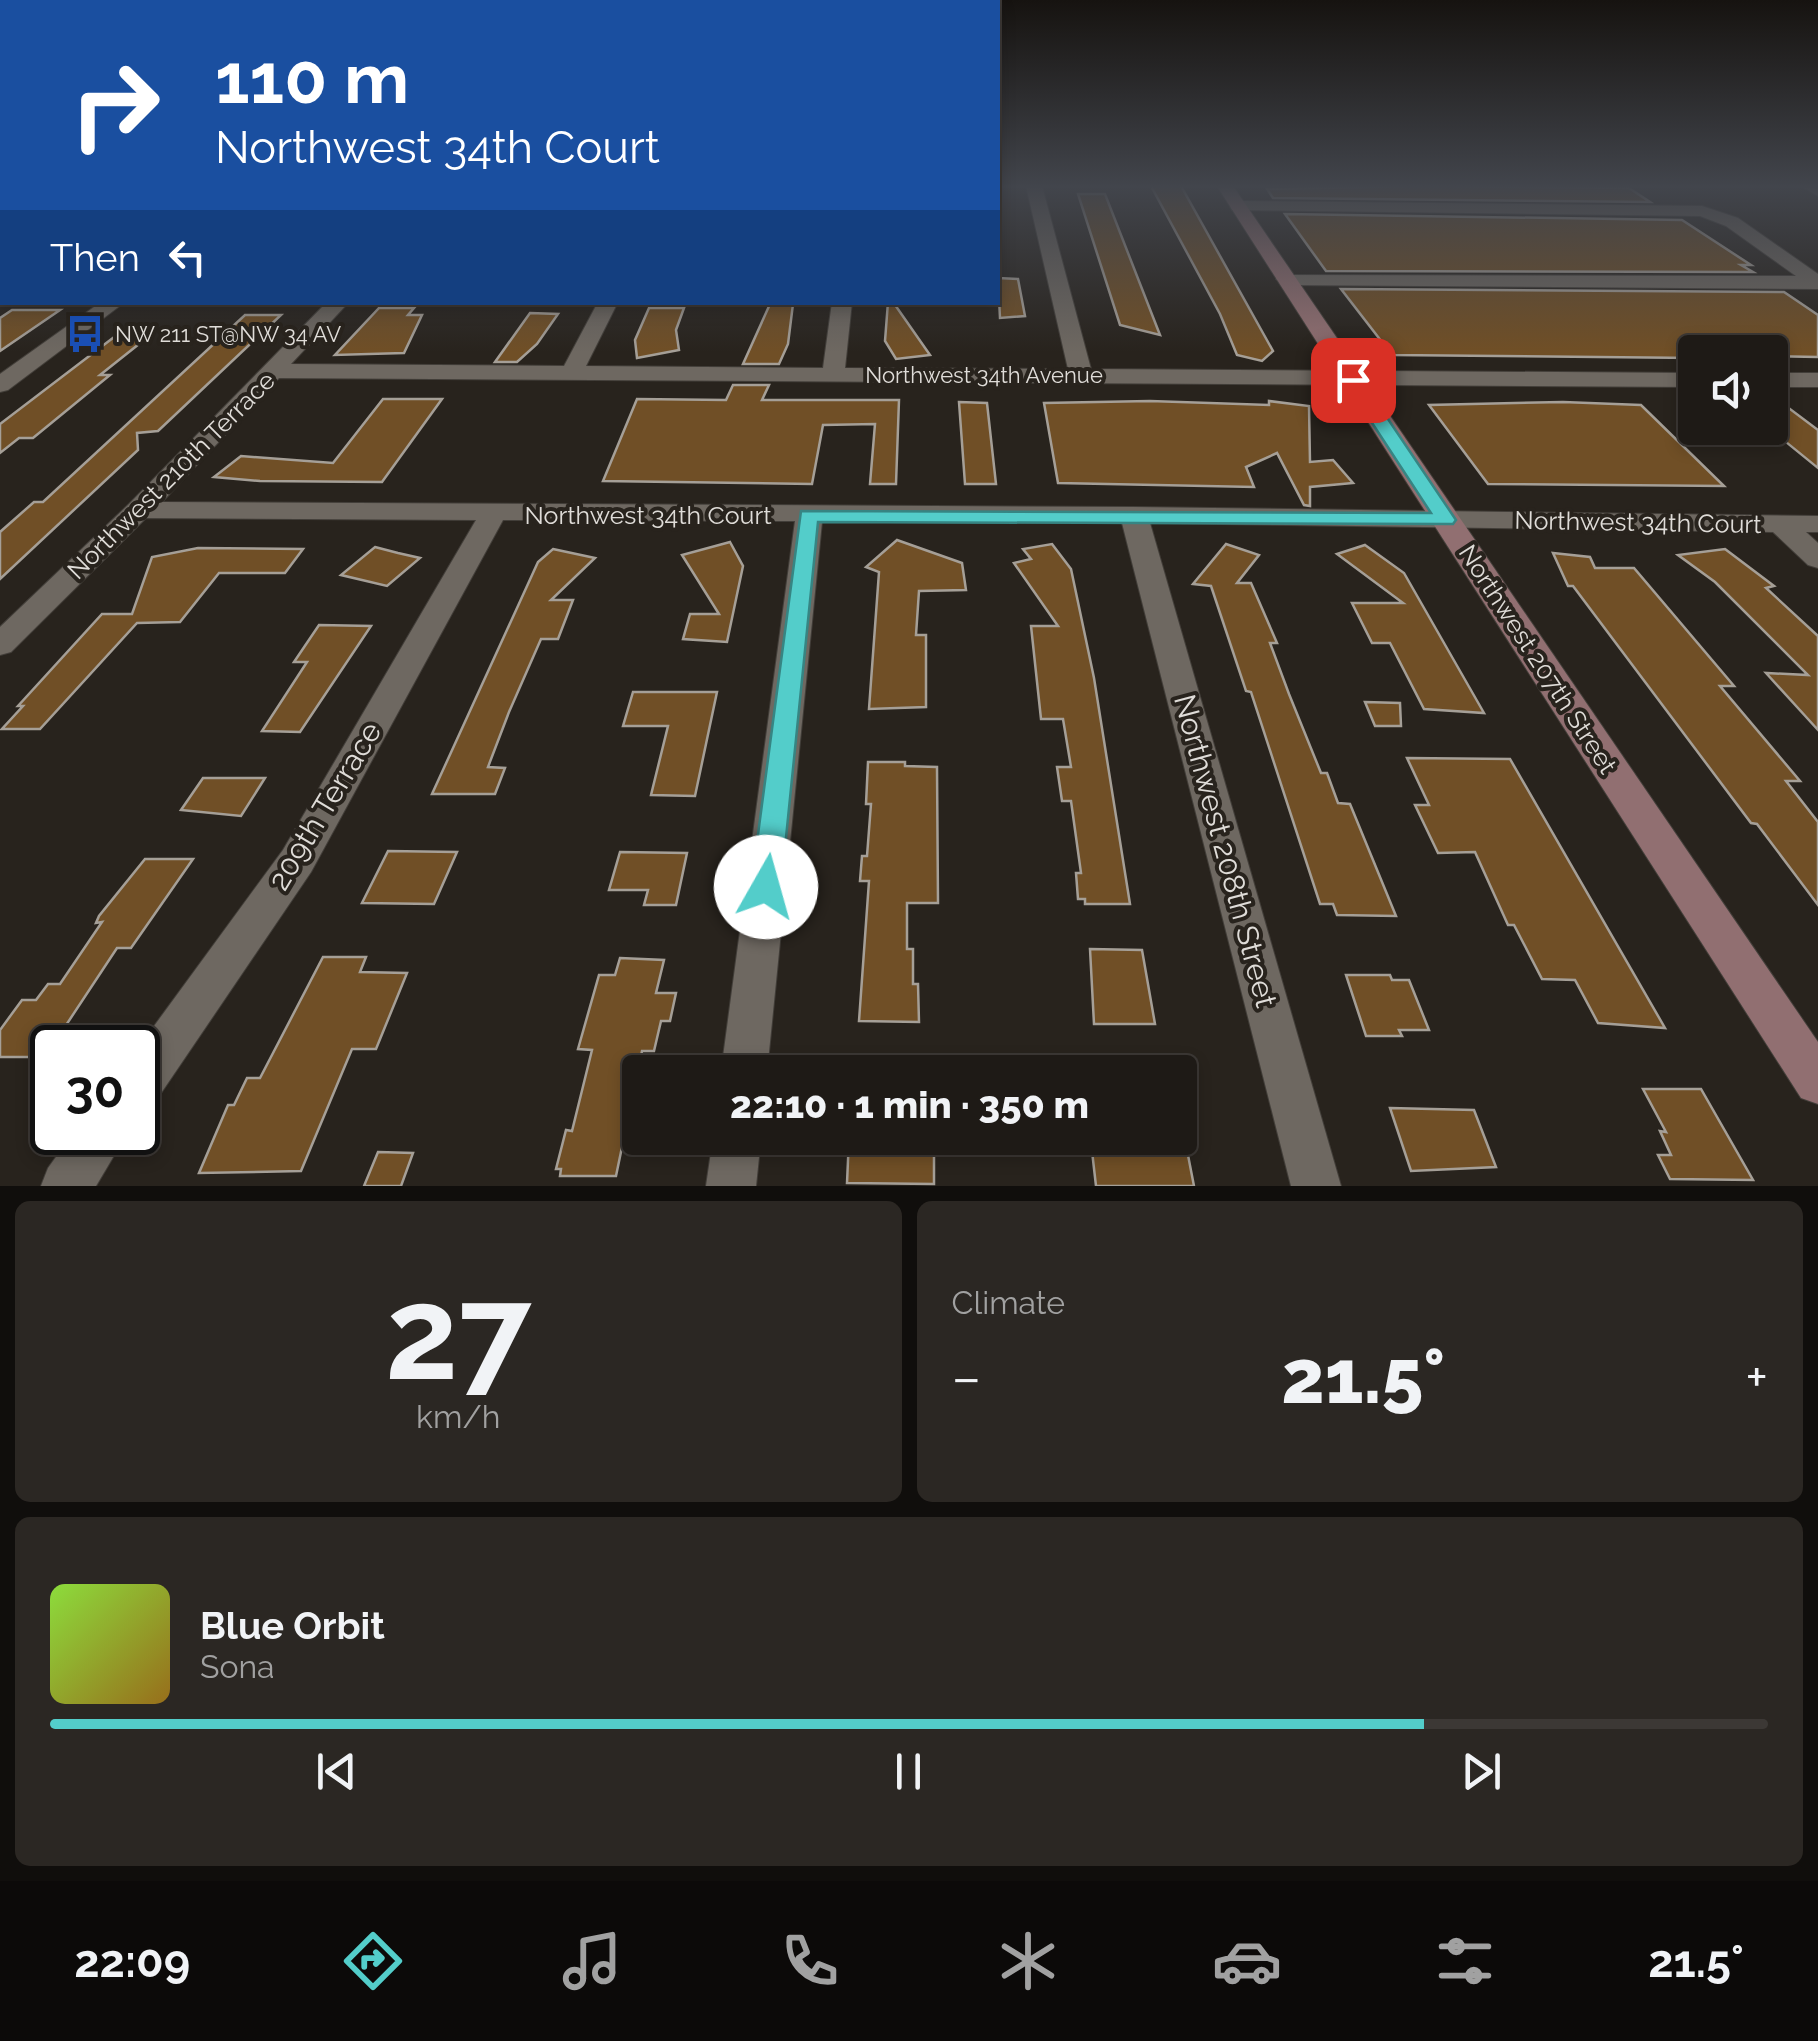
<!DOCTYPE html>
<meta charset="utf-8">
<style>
:root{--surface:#1e1a16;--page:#2b2723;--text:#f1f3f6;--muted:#a1a1a1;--line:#3c3835;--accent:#53cdca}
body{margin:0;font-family:Raleway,sans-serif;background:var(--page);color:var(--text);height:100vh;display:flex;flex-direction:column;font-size:38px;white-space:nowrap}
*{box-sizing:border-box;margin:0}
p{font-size:32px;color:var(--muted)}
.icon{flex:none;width:55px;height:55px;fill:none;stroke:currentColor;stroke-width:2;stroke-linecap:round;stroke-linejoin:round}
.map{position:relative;height:1186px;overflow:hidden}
.drawer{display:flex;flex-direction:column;gap:15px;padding:15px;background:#100e0c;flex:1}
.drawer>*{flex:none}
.top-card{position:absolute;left:0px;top:0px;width:1000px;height:305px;box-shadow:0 5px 15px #0003,0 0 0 2px var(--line);background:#1a4fa0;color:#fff;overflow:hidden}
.buttons{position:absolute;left:1678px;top:335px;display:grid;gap:20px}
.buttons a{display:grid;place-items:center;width:110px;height:110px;border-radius:10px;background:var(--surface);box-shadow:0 5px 15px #0003,0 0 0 2px var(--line);font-size:50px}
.speed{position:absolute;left:30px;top:1025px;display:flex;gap:20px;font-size:50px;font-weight:700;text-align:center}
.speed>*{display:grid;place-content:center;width:130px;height:130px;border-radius:50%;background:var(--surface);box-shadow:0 5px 15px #0003,0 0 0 2px var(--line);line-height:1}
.speed .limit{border:5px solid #111;border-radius:15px;background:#fff;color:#111}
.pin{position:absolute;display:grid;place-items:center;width:85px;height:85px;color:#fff;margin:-42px;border-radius:20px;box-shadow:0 5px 15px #0006}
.me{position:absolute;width:110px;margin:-55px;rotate:7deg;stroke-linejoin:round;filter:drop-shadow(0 0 8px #0008)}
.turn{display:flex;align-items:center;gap:35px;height:210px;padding:0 50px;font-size:45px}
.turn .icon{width:130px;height:130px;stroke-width:2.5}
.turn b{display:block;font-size:70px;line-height:85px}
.then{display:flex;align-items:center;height:95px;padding:0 50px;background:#0003;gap:20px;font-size:38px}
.big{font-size:75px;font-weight:800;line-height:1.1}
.drawer .widget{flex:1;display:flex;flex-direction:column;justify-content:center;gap:15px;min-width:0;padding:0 35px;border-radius:15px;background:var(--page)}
.drawer .dial{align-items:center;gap:0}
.dial b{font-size:130px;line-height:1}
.song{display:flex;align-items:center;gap:30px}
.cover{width:120px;height:120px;border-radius:15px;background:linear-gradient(135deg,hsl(90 70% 55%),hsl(40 70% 35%))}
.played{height:10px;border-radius:5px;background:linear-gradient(90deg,var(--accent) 80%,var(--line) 80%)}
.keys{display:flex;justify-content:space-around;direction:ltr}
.heat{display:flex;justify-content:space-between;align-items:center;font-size:55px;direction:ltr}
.drawer .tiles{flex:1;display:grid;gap:15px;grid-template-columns:1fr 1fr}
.widget:last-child{grid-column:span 2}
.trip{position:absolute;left:622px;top:1055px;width:575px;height:100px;border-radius:10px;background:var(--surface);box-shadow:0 5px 15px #0003,0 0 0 2px var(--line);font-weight:800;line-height:100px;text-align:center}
.tab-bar{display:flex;height:160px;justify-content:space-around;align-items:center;background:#0c0a09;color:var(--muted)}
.tab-bar .icon{width:70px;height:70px}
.tab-bar .current{color:var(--accent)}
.tab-bar b{font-size:45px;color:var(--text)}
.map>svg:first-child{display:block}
</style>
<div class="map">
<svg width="1818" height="1186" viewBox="0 0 1818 1186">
<rect width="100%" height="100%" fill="#28231d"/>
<g fill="#704f26" stroke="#a59f97" stroke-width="2.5">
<path d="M1151,186h30l92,165 -11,10 -25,-6 -17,-41z"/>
<path d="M1420,186l209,2 21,14 -377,-4 -6,-9z"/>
<path d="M1078,194h27l55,141 -40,-10z"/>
<path d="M1285,214l397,6 69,45h-10l12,7 -427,-1z"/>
<path d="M998,278l20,1 7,37 -25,2z"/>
<path d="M1341,289l443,3 34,23v42l-48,-1v-4h-75v6l-303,-3z"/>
<path d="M888,302h5l37,53 -34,4 -11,-18z"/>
<path d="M770,304h23l-5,40 -9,20h-36z"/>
<path d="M379,308h35l-6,7h14l-18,38 -69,2z"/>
<path d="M649,308h35l-8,22 3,20 -42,8 -2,-18z"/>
<path d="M12,310h48l-60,41v-33z"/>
<path d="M530,313l28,1 -21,30 -20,18h-22z"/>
<path d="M245,315h36l-123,116 -21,2 1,17 -138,129v-47l34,-30h9z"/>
<path d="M126,328l13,16 -39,31h10l-77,63h-14l-19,15v-29z"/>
<path d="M733,385h36l-7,15h137l-3,84h-26l5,-60 -52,1 -11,59 -209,-3 34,-82 89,1z"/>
<path d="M1770,394l48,36v38l-48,-39z"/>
<path d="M383,399h59l-60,83 -122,-1 -46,-4 27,-21 92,7z"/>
<path d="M1150,401l119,4v-4l40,5 1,56 23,-2 20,23 -43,4v19l-6,-1 -27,-52 -31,14 8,20 -196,-4 -14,-80z"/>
<path d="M959,402l28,1 9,81h-31z"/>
<path d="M1563,402l78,3 83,81 -236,-2 -59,-79z"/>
<path d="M897,540l65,23 4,27 -47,1 -3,44h10v72l-57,2 10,-137 -13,-5z"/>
<path d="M730,542l13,24 -16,76 -44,-3 7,-25h29l-37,-59z"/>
<path d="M1052,544l19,25 23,109 36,226h-45v-5h-7l-2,-26h5l-10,-72h-9l-5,-34h14l-8,-48h-22l-10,-93h27l-44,-63 17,-4 -8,-10z"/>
<path d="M1226,544l33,11 -22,28h14l26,60h-7l19,51 32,79h6l11,30 12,1 46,112 -59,-1 -4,-11h-13l-69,-212 -5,-1 -35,-105 -18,-2z"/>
<path d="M1365,545l39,28 80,140 -60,-4 -34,-66h-18l-20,-40h51l-66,-49z"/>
<path d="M375,547l23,6 22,5 -33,28 -46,-11z"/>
<path d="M198,548l105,1 -18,24h-66l-39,49 -43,1 -97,106h-38l21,-23h-5l84,-92h30l20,-57z"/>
<path d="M553,549l42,9 -44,42h22l-15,39h-17l-32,73 -21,55 17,1 -10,26h-63l106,-232z"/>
<path d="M1725,549l49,37 -8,2 52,48v94l-52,-57 42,2 -93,-93 -37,-27z"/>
<path d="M1553,553l37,4 5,11h39l100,118h-14l80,95h-14l32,41v83l-61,-81 -6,-1 -178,-237h-5z"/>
<path d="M319,625l52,1 -71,106 -38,-1 45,-69h-13z"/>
<path d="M633,692h84l-22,104 -44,-1 17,-69h-45z"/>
<path d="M1365,702l35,1 1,23h-26z"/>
<path d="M1407,758l103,1 155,269 -67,-5 -23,-43 -33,-1 -28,-54h-6l-33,-73 -37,1 -23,-48h14z"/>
<path d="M868,762h37v4l32,1 1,136h-31v46h6v35h5l1,38 -60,-1 10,-140h-9l2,-25h5l4,-52h-5z"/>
<path d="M203,778h62l-24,38 -60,-6z"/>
<path d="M388,851l69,1 -23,52 -72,-1z"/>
<path d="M620,852l67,1 -11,52h-32l4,-15h-39z"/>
<path d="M145,859h48l-62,89h-14l-72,109h-45v-27l22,-30h14l12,-16h12l42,-62 -6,1 3,-7z"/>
<path d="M1090,949l52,1 13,74h-61z"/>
<path d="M323,957h43l-6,15 47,1 -31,76h-24l-51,122 -102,2 29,-68h6l13,-27h13z"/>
<path d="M620,958l44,2 -8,33h20l-6,28h-9l-7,30h-12l-11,56h6l-4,19 -5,21h-6l-6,29h-56l1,-7h-5l10,-39 6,1 20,-81 -14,-1 21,-74h16z"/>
<path d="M1346,975h44l2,5h17l20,50h-30l3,6h-36z"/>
<path d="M1643,1089h58l52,91 -83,-1 -12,-24h13l-11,-24 6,1z"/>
<path d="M1390,1108l84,2 22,57 -85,4z"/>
<path d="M849,1138h85v46l-87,-1z"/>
<path d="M1096,1138h84l2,12h5l7,36h-98l-4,-35 5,1z"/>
<path d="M378,1152l35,1 -12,33h-37z"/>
</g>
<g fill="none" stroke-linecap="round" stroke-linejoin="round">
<g stroke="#423e39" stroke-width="2">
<path id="lane" d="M1801,186l17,3v7z"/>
</g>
<g stroke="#423e39" stroke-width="2">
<g id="street">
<path d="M1026,186h16l49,183 604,4v14l-1416,-9 -117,124 972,5 684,9v16h-12l12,11v25l-10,-3 -35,-33 -623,-9 191,663h-50l-169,-663 -300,-1 -55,550h-46l74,-551 -292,-1 -192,352 -156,230 -17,6v-60l145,-198 193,-330 -330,-2 -135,134 -11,3v-28l129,-123 198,-202h22l-58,62 273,2 34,-64h20l-32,64 237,2 9,-66h20l-7,66 223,1z"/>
<path d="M1238,201l464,5 36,12 80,56v15l-532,-4 -10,-6 3,-4 517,1 -70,-50 -26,-10 -468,-6 -2,-4z"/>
<path d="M101,302h24l-117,88 -8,2v-18z"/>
<rect x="1770" y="373" width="48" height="14"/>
<path d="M74,1132h54l-32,54h-55l7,-18z"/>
<path d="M713,1138h48l-5,48h-50z"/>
</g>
</g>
<g stroke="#423e39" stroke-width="2">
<path id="secondary" d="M1217,186h16l585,856v62l-17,-6z"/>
</g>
<use href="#lane" fill="#6e6861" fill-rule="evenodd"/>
<use href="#street" fill="#6e6861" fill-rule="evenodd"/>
<use href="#secondary" fill="#916f71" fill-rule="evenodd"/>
</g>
<linearGradient id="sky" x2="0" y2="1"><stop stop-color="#161310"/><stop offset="0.53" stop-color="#42454c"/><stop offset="1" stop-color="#42454c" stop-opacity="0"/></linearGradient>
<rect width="1818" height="352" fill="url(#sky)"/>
<path fill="#53cdca" stroke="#368583" stroke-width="2.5" d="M1353,374l6,2 97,144 -3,4 -635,-2 -37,365 -4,9 -11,3 -11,-3 -4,-9 50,-376 630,2 -87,-133z"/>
<defs>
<g id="bus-bare" transform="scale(3)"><path d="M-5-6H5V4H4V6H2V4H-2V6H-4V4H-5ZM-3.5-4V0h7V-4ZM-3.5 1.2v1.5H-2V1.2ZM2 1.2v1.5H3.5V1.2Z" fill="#1a4fb4" stroke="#28231d" stroke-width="2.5" paint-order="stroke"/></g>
</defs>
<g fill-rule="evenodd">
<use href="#bus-bare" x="85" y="334"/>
</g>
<g text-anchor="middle" stroke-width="8" stroke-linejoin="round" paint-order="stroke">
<g font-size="22" fill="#dfdcd8" stroke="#28231d" text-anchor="start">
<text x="115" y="342">NW 211 ST@NW 34 AV</text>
</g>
<g font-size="22" fill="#dfdcd8" stroke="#28231d">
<text x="984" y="383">Northwest 34th Avenue</text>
</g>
<g font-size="25" fill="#dfdcd8" stroke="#28231d">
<text transform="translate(171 475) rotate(-45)" y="9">Northwest 210th Terrace</text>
<text x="648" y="524">Northwest 34th Court</text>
<text transform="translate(1638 522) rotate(1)" y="9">Northwest 34th Court</text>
<text transform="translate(1538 659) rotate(57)" y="9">Northwest 207th Street</text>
</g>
<g font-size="30" fill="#dfdcd8" stroke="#28231d">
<text transform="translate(325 806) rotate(-59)" y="10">209th Terrace</text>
<text transform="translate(1225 851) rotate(75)" y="10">Northwest 208th Street</text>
</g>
</g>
</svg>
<div class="buttons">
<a><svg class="icon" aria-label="sound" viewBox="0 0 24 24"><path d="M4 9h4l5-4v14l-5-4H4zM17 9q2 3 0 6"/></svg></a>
</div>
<div class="speed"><div class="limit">30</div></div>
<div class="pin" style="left:1353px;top:380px;background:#d93025"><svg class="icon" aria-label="arrive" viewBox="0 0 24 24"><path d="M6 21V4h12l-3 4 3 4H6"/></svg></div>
<svg class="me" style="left:766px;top:887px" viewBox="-20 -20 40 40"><circle r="19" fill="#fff"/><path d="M0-13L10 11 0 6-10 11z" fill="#53cdca"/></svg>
<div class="trip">22:10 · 1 min · 350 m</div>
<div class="top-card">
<div class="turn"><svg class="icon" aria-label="right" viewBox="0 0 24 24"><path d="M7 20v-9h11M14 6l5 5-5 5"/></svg><div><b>110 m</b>Northwest 34th Court</div></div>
<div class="then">Then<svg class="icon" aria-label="left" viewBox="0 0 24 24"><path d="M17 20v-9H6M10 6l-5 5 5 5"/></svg></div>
</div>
</div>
<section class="drawer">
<div class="tiles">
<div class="widget dial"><b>27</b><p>km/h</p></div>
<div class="widget"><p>Climate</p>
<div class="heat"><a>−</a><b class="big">21.5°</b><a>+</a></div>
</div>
<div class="widget">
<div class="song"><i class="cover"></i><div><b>Blue Orbit</b><p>Sona</p></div></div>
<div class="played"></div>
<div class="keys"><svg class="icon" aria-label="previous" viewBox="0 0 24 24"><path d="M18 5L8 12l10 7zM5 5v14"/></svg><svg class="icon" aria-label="pause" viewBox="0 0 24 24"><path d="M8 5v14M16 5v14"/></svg><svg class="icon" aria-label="next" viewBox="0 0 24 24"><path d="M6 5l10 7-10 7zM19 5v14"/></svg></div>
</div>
</div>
</section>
<nav class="tab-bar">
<b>22:09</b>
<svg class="icon current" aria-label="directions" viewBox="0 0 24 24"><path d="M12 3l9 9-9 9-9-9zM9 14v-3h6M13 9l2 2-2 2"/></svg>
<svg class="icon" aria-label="music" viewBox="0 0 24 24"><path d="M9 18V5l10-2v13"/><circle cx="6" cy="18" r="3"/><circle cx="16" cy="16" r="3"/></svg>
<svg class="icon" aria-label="phone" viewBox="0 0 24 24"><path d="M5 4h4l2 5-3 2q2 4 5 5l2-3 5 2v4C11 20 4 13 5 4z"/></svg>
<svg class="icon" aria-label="climate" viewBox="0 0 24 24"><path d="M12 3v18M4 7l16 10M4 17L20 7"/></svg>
<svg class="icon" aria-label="car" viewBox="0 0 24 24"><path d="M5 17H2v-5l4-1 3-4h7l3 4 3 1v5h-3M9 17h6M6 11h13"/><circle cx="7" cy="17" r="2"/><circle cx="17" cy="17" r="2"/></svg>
<svg class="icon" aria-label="filters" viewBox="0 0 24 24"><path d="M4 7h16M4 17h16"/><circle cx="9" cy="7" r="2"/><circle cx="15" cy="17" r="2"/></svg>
<b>21.5°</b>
</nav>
